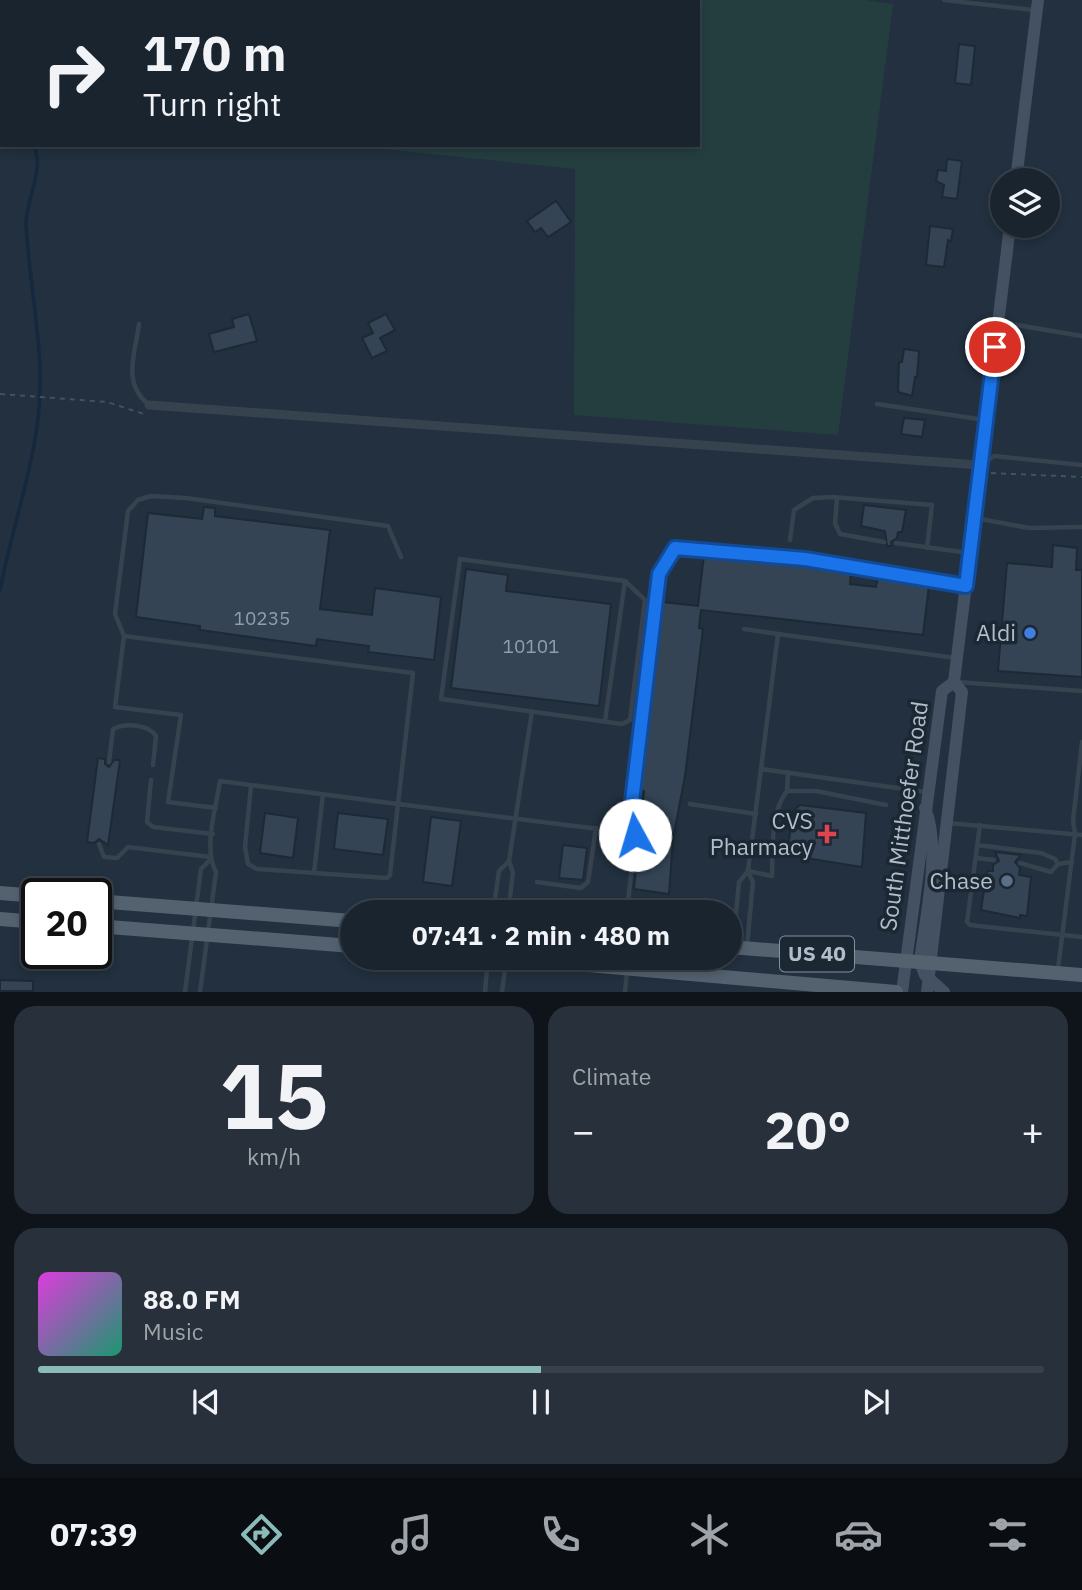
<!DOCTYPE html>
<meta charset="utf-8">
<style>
:root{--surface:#1a242f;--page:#27303b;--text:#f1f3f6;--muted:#9fa4aa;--line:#38414b;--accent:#8bbbb9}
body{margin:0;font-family:"IBM Plex Sans",sans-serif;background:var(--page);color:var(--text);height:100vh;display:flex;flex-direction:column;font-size:26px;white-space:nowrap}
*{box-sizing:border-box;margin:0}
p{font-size:23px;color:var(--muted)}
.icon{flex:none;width:38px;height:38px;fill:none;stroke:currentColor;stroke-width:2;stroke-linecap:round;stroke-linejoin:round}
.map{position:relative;height:992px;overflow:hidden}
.details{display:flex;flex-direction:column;gap:14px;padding:14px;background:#0e141a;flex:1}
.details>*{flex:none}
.guide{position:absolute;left:0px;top:0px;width:700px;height:147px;box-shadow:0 4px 10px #0003,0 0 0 2px var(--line);background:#1a242f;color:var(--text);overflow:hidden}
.fabs{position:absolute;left:990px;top:168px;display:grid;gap:14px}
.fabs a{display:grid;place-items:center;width:70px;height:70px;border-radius:50%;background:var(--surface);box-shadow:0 4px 10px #0003,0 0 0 2px var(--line);font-size:35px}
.speed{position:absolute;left:21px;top:878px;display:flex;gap:14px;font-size:35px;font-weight:700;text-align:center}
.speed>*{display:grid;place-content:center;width:91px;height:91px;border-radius:50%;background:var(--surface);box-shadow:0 4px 10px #0003,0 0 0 2px var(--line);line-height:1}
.speed .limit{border:4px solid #111;border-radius:10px;background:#fff;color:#111}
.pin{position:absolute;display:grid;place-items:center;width:60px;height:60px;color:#fff;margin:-30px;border:4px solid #fff;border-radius:50%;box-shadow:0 2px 7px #0007}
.me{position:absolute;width:77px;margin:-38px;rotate:354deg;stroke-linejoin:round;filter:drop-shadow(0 0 5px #0008)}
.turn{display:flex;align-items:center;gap:24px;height:147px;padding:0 28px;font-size:32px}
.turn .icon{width:91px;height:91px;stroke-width:2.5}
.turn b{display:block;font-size:49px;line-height:60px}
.big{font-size:52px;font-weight:700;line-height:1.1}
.details .tile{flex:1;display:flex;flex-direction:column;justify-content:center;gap:10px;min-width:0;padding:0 24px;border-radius:21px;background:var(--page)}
.details .dial{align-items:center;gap:0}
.dial b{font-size:91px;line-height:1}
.song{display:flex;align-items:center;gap:21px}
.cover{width:84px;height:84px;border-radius:10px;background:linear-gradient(135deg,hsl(300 70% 55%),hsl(160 70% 35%))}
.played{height:7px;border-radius:4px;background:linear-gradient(90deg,var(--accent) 50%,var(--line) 50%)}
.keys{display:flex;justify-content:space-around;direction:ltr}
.heat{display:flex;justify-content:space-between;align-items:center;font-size:38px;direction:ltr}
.details .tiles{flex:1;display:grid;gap:14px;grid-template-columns:1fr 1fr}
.tile:last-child{grid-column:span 2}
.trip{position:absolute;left:340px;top:900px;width:402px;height:70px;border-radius:35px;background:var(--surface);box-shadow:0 4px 10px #0003,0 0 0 2px var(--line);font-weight:700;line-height:70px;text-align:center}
.tab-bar{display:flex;height:112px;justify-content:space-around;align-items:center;background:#0a0e13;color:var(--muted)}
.tab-bar .icon{width:49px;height:49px}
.tab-bar .on{color:var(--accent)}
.tab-bar b{font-size:32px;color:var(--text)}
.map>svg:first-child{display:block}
</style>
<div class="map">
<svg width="1082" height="992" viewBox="0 0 1082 992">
<rect width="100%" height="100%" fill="#22303f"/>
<path fill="#243e40" d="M0,0h865l28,4 -55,431 -264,-20 1,-246 -228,-24h351v-143h-696l-2,110z"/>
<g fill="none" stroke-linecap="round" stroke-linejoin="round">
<g stroke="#15283e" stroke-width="3.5">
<path d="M0,108l2,2"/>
<path d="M0,590c11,-57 31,-114 38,-171 8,-67 -9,-130 -12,-196 0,-23 20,-57 7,-78"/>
</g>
</g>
<g fill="#344455" stroke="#1e2936" stroke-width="2">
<path d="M959,44l16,2 -4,39 -16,-2z"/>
<path d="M947,159l15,2 -5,38 -15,-2 2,-12 -8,-4 2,-11 8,1z"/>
<path d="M556,201l15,21 -23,15 -7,-9 -6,4 -8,-11z"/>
<path d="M930,226l23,3 -2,12 -3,-1 -4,27 -18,-2z"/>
<path d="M249,314l8,27 -43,11 -5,-18 25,-7 -2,-8z"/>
<path d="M386,314l9,16 -15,8 7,13 -15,7 -10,-20 11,-5 -5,-10z"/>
<path d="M904,349l15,2 -2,26h-2l-3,19 -14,-4 1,-30h3z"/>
<path d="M904,418l21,2 -3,17 -21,-3z"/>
<path d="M864,505l42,5 -4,22h-4l-1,6 -6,4 1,4h-5l-2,-15 -24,-5z"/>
<path d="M204,507l11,1v8l115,14 -10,79 52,6 3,-27 66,9 -7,63 -66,-8 1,-6 -52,-7 -1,7 -116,-16v-4l-64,-9 12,-104 54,6z"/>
<path d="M1053,545l24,3 -1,22h6v107l-84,-6 9,-108 45,4z"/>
<path d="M704,555l147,17 -1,12 26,3 2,-11 51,9 -6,50 -222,-25 -2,18 4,1 -18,147 -12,63 -4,55 -35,-5 10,-98 -6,-1 24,-188 36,4z"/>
<path d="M466,569l42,6 -2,16 105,13 -12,102 -148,-18z"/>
<path d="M98,758l7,1v5l4,3 5,-7h6l-12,85 -9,-6 -5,4 -7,-1z"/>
<path d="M800,805l66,8 -4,54 -75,-12 6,-44z"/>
<path d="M265,813l33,5 -5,40 -33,-5z"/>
<path d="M338,813l50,6 -5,36 -49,-6z"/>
<path d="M431,817l30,4 -9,65 -29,-4z"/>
<path d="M563,845l24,3 -4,32 -24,-2z"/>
<path d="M995,852l26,3 -6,7 5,6 -1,7 12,2 -4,39 -7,-1v3l-39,-8 6,-39h6v-6l6,-4z"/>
<path d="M0,980l33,1v10h-33z"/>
</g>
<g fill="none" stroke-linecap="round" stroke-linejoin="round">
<g stroke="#3d5758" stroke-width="2" stroke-dasharray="5 5" stroke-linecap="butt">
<path d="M0,394l107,8 37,12"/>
<path d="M991,473l91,4"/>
</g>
<g stroke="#37424f" stroke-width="4.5">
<path d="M944,0l89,10"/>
<path d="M999,322l83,14"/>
<path d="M139,324c-4,30 -17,59 9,80"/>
<path d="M877,404l108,16"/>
<path d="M984,463l10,-7 88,9"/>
<path d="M837,498l-2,25 5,11 44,8"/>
<path d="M975,518l54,10 53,-1"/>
<path d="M790,540l4,-30 19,-12 19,-1 100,8 -5,43"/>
<path d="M896,543l73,10"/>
<path d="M744,629l34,5"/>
<path d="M124,636l-9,-22 13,-103 10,-11 13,-4 35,2 202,28 13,31"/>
<path d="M957,682l125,9"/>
<path d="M605,721l20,-140 20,19 -15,120 -8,4 -181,-25 19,-140 165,22"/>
<path d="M109,762l4,-33c13,-6 35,-5 43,7l-3,29"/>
<path d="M761,769l17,-135 178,24"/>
<path d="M151,780l-4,42 6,5 60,7"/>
<path d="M251,786l-6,61 3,17 9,5 130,9 3,-3 8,-71 209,26"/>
<path d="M787,791l1,-19"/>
<path d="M690,804l66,10"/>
<path d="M948,823l134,12"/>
<path d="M980,825l-13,97 3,3 112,12"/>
<path d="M99,844l5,13 13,1 11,-11 82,10"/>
<path d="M977,845l64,8 14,6 3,5"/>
<path d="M976,858l18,2"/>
<path d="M1020,863l31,9 7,-8 14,-2"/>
<path d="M748,871l24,5c1,-26 -2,-64 15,-85h29l70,14"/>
<path d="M314,873l9,-79"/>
<path d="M537,882l44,6 7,-6 8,-54"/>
<path d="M628,903l7,-68 -5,-17 29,-244 16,-26 130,11 160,27"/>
<path d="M493,912l6,-41 10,-10"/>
<path d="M508,912l5,-39 -4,-12 23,-150"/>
<path d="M733,944l6,-62 9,-11 13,-102 165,23"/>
<path d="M747,946l6,-64 -5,-10"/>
<path d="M1058,969l17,-135 -2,-13 9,-79"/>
<path d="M185,992l16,-123 9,-9"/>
<path d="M200,992l16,-120c-13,-24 0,-64 4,-91l178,23 15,-131 -289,-37 -9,71 66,8 -13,87 48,6"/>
<path d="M485,992l3,-35"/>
<path d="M502,992l4,-31"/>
<path d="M625,992l2,-20"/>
</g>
<path stroke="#37424f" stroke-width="9" d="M149,405l831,60"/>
<g stroke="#445162" stroke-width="12">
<path d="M1016,180l22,-180"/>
<path d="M925,808c17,41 0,110 -5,154l5,13 19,17"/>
<path d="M902,992l40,-301 12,-9"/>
<path d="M927,992l35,-300 -8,-10 56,-456"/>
</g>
<g stroke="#54616f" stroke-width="14">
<path d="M0,893l37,3"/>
<path d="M96,901l256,20"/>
<path d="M0,919l37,3"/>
<path d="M96,926l256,20"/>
<path d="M730,947l352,28"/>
<path d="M496,957l400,35"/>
</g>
</g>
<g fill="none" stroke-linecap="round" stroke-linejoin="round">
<g stroke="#114b97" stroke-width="18">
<path id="route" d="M635,835l-5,-17 29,-244 16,-26 130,11 161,27 29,-239"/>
</g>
<use href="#route" stroke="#1a73e8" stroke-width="12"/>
</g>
<circle fill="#3f7fe0" stroke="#1c2734" stroke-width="2.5" cx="1030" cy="633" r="7"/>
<path fill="#e0444e" stroke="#1c2734" stroke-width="2.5" d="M823.5 823.5h7v7h7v7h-7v7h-7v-7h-7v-7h7z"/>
<circle fill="#5c6f8a" stroke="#1c2734" stroke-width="2.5" cx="1007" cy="881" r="7"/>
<g text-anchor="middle" stroke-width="7" stroke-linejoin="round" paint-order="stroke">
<g font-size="19" fill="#909dab">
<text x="262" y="625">10235</text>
<text x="531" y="653">10101</text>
</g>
<rect fill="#1c2734" stroke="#85909d" stroke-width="2" x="780" y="936.5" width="74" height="35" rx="5"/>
<g font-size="21" font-weight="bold" fill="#b2bdca">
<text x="817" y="961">US 40</text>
</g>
<g font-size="23" fill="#b2bdca" stroke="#1c2734" text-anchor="end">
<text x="1016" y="641">Aldi</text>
<text x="813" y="829">CVS<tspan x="813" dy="26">Pharmacy</tspan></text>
<text x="993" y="889">Chase</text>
</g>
<g font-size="23" fill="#b2bdca" stroke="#1c2734">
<text transform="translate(904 816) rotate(-82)" y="8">South Mitthoefer Road</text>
</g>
</g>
</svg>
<div class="fabs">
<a><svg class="icon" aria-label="layers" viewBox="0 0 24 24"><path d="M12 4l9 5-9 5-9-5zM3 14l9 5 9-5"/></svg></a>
</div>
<div class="speed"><div class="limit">20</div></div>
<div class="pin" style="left:995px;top:347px;background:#d93025"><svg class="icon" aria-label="arrive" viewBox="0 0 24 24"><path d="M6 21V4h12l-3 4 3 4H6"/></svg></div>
<svg class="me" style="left:635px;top:835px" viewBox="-20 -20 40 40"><circle r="19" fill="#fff"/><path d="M0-13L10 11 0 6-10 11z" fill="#1a73e8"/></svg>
<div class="trip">07:41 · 2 min · 480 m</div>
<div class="guide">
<div class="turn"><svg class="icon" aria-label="right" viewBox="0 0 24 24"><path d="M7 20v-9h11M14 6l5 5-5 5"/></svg><div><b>170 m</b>Turn right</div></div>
</div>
</div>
<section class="details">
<div class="tiles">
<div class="tile dial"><b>15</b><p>km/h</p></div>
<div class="tile"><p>Climate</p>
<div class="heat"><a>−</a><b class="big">20°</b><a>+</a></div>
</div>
<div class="tile">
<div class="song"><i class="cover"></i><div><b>88.0 FM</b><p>Music</p></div></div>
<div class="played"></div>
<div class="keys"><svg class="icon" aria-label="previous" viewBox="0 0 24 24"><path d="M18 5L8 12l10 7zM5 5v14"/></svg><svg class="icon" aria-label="pause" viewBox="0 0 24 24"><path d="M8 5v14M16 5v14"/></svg><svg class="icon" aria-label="next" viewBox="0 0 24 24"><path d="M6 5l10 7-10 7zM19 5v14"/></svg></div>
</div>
</div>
</section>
<nav class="tab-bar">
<b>07:39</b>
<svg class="icon on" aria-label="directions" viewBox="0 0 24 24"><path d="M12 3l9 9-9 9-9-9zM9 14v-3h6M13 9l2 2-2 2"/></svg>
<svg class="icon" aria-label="music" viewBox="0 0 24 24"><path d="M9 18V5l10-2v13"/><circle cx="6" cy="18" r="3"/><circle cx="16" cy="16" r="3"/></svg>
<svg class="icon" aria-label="phone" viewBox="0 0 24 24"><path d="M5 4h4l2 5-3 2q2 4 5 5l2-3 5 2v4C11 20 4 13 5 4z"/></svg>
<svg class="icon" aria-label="climate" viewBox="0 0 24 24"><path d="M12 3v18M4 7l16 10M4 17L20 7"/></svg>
<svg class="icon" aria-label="car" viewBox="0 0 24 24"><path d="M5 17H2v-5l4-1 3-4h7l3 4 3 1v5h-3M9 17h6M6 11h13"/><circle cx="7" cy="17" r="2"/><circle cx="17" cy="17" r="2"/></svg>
<svg class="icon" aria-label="filters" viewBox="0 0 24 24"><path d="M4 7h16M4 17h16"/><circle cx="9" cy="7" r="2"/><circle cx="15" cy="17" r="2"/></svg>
</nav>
